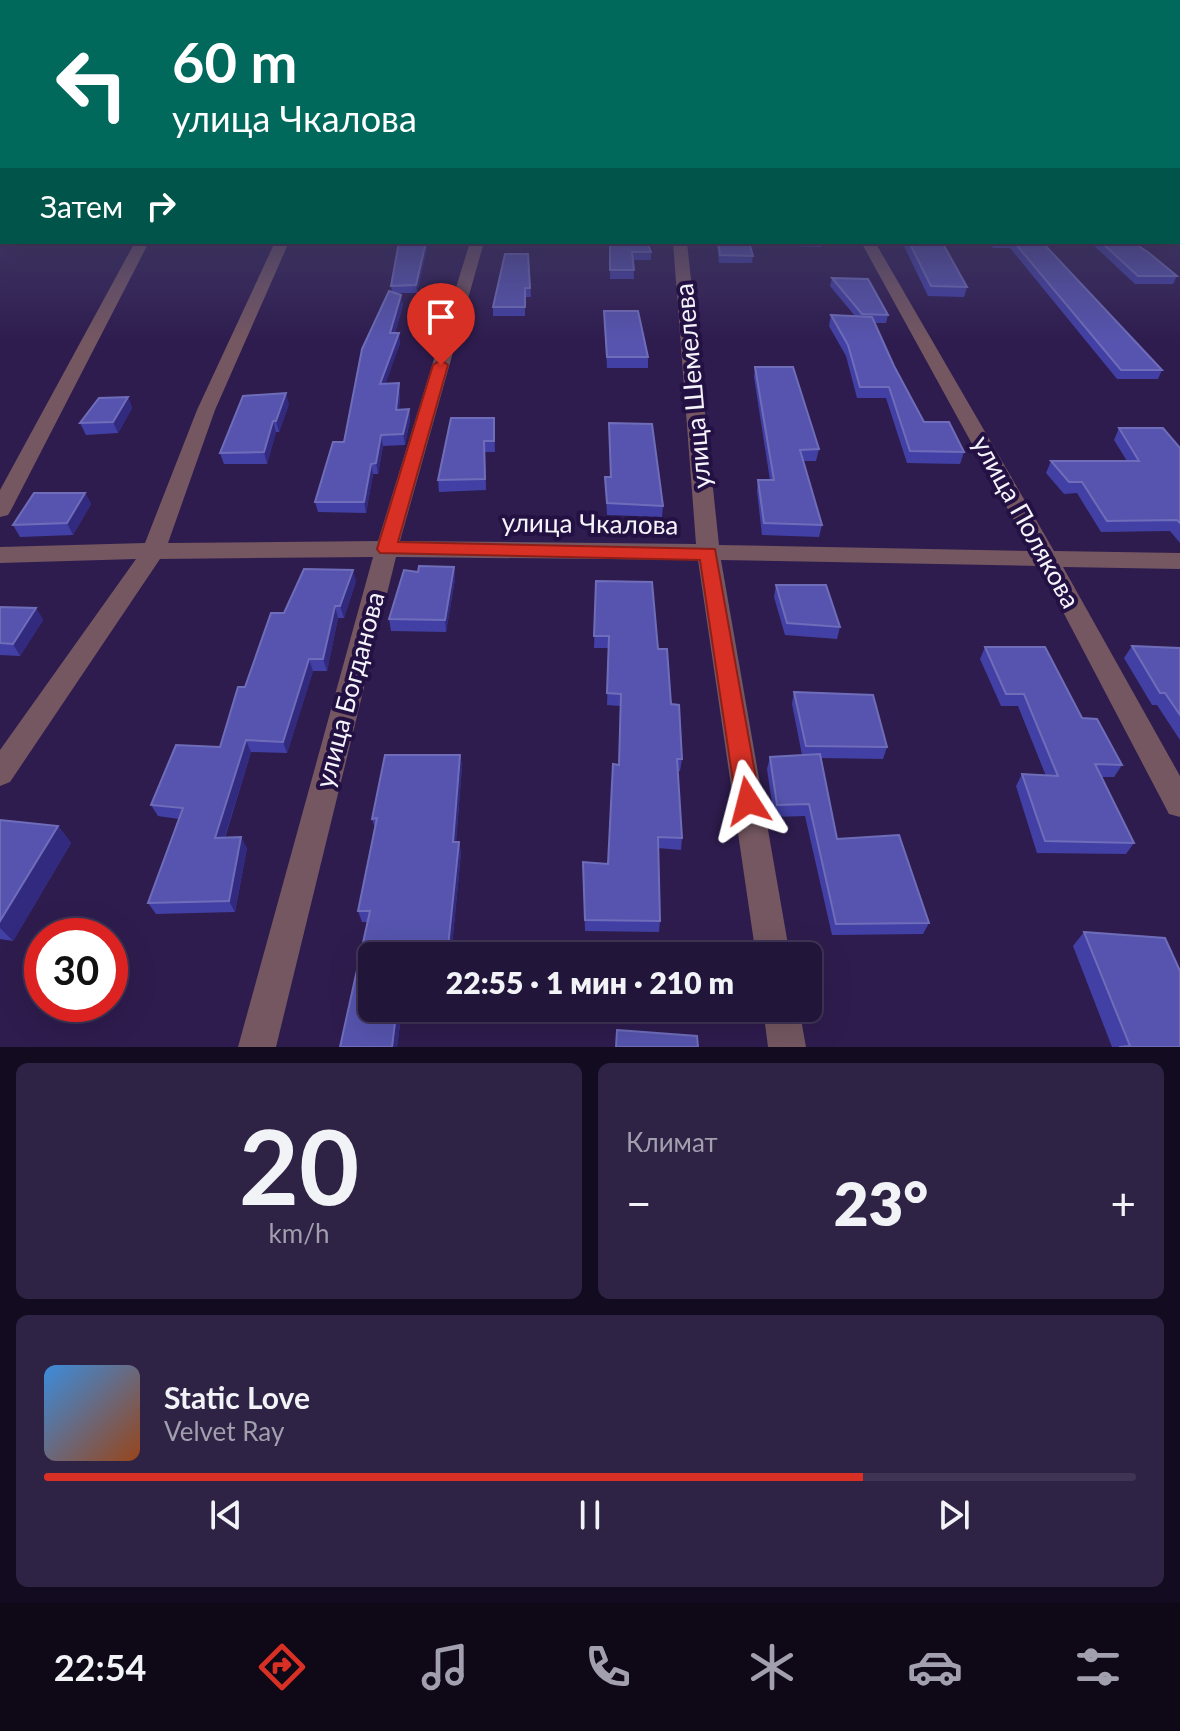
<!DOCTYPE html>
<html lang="ru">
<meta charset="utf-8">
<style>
:root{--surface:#22153a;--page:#2e2245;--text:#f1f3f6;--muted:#a29faf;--line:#3f3454;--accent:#d93025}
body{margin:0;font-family:Lato,sans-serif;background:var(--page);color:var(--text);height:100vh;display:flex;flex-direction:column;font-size:30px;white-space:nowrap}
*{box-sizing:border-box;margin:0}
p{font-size:26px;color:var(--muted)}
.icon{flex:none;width:44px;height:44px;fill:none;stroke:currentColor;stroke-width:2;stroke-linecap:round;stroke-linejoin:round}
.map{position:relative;height:1047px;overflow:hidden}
.side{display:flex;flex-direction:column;gap:16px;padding:16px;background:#130c20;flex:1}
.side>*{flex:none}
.banner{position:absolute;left:0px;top:0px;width:1180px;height:244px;box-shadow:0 8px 32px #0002,0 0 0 2px var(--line);background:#00695c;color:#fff;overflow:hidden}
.speed{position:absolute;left:24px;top:918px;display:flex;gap:16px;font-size:40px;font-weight:700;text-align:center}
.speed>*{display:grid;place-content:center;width:104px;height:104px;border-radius:50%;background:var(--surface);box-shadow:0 8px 32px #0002,0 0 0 2px var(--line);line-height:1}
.speed .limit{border:12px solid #d22;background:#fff;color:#111}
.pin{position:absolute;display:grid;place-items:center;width:68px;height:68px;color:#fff;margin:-82px -34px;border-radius:50% 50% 50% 0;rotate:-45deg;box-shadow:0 0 8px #0007}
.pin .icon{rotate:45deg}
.me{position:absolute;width:88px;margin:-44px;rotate:351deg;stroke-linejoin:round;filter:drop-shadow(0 0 6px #0008)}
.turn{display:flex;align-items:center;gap:28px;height:168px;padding:0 40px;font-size:36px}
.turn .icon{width:104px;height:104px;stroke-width:2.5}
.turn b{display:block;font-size:56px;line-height:68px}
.then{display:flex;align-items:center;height:76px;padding:0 40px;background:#0003;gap:16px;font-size:30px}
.big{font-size:60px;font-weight:800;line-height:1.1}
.side .card{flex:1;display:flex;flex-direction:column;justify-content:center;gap:12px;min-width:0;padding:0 28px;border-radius:12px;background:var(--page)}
.side .dial{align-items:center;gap:0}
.dial b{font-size:104px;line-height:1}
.song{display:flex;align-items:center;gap:24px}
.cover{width:96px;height:96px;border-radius:12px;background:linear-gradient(135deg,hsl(210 70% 55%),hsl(20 70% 35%))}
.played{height:8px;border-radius:4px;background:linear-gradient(90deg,var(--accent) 75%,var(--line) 75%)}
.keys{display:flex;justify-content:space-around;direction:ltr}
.heat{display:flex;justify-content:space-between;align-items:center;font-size:44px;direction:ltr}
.side .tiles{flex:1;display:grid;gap:16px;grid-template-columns:1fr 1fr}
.card:last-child{grid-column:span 2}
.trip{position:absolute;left:358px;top:942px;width:464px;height:80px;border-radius:12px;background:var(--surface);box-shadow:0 8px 32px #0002,0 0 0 2px var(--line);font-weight:800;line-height:80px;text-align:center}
.tabs{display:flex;height:128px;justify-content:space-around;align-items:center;background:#0e0817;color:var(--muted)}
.tabs .icon{width:56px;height:56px}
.tabs .selected{color:var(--accent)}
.tabs b{font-size:36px;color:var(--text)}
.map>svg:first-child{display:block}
</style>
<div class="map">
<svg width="1180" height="1047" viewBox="0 0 1180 1047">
<rect width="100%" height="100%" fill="#2e1c4e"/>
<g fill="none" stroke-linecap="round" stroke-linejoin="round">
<g fill="#745761" fill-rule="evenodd">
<path d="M0,195h2l-2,6z"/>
<path d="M135,242h14l-138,268 -3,5 -8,2v-27z"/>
<path d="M275,242h14l-74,168 -47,133 210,-2 92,-299h14l-84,299 296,3 -23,-302h14l32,303 312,6 -170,-309h14l179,309 126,2v16l-117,-2 117,209v41l-11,-3 -130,-248 -318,-6 69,396h-34l-58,-396 -302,-3 -120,490h-38l135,-490 -213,2 -150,223 -10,4v-36l136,-191 -136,4v-16l145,-4 52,-133z"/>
<path d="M763,1008h36l7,39h-38z"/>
</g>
</g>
<g fill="#4240a4">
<path d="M610,242l41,10v8h-18l1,19h-24z"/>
<path d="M712,242h110l-1,5 -71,-2 3,11 -1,7h-33l-2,-19 -5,-1z"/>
<path d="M902,242h40l25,45 -3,10 -36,-1z"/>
<path d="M989,242h53l120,128 -4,9h-41l-107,-131h-17z"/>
<path d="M1090,242h43l44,34 -4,8h-38z"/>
<path d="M428,244l-11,49h-21l7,12 -8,28 5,10 -15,41 15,10 -1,16 10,-1 1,10 -5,26 -22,1 -5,28h-5l-7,39 -48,-1 -3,-10 29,-60 48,-150 -1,-6z"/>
<path d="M528,254l3,43h-6v19h-32v-9z"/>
<path d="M832,278l56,37 -2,8h-12l20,43 30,56 40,30 -4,12 -53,-1 -21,-65h-29l-11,-42 -17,-30 2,-11 24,1 -25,-30z"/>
<path d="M604,311l44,46v11h-41z"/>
<path d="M755,367l64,82 -3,12h-13l19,64 -3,12 -57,-2 -5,-44 1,-11h12l-16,-103z"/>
<path d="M128,397l4,11 -14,25 -32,2 -6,-12z"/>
<path d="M289,404l-10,28h-3l-9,32h-43l-4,-11z"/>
<path d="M494,418l1,34h-10l1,38 -47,2 -1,-12z"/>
<path d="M609,423l54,83 -1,11 -55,-2 -2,-38h6z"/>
<path d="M1119,428l61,20v95l-10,-12 -69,1 -24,-39 -13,1 -18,-21 5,-12h76l-13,-21z"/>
<path d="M85,493l6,11 -18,31 -53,2 -7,-12z"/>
<path d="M454,567l1,12 -9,53 -55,-1 -2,-12 29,-47z"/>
<path d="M356,581l-12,37h-6l-11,53h-14l-26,82 -36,-1 -26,86 22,10 -12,64 -79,2 -8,-11 31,-84 -21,-3 -7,-11 69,-58 25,-60z"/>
<path d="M596,581l62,68 24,110 -2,12h-2l4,67 -1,12 -23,-2 2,73 -1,11 -74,-1 -2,-69 25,2 11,-99 1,-59 -13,-1 2,-57h-15z"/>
<path d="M776,585l64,42 -3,12 -52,-4 -11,-38z"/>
<path d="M0,607l36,1 7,12 -23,36 -20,-1z"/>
<path d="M1132,646l48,2v92l-23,-35h-5l-28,-47z"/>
<path d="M985,647l97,71 40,47 -8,12h-13l33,66 -8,11 -89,-1 -21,-67 6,-12 24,2 -28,-70h-17l-21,-47z"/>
<path d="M794,692l93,55 -4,12 -62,-1 16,81 92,84 -6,11 -91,1 -27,-119 -31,1 -7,-48 3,-12 32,-2 -10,-51z"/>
<path d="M385,755h75l2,11 -6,76h3l2,11 -10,103h-79v52h74l-1,13 -45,3 -3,23h-57l28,-125h-6l-4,-11 17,-83 -3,-9z"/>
<path d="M0,820l58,6 13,17 -58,98 -13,-2z"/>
<path d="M1084,932l96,115h-68l-39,-101z"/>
</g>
<g fill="#322a7e">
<path d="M426,242h2v2l-11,49 -1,-8z"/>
<path d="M401,295l2,10 -11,38 -2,-10z"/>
<path d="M399,333l1,10 -18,51 -2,-10z"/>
<path d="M399,383l1,11 -2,26 -2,-10z"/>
<path d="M286,393l3,11 -10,28 -3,-11z"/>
<path d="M128,397l4,11 -14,25 -5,-11z"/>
<path d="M409,409l1,10 -5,26 -2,-11z"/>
<path d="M273,421l3,11 -9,32 -3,-12z"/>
<path d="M381,435l2,11 -5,28 -2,-11z"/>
<path d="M371,464l2,10 -7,39 -2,-11z"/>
<path d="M85,493l6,11 -18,31 -6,-12z"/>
<path d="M454,567l1,12 -9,53 -1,-12z"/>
<path d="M353,570l3,11 -12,37 -4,-12z"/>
<path d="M335,606l3,12 -11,53 -4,-12z"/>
<path d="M36,608l7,12 -23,36 -7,-12z"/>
<path d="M309,659l4,12 -26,82 -4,-11z"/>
<path d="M246,740l5,12 -30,97 -6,-11z"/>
<path d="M460,755l2,11 -7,87 -2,-11z"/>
<path d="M58,826l13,17 -58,98 -13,-13v-7z"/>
<path d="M241,837l6,11 -12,64 -6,-11z"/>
<path d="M459,842l2,11 -10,103h-4z"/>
<path d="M442,1008h4l-1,13 -3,-10z"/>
<path d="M396,1014l4,10 -3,23h-5z"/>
</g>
<g fill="#5654ae" stroke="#6f6dba" stroke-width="2">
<path d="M399,242h27l-10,43 -25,1z"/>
<path d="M610,242h37l4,10h-19l2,18h-24z"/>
<path d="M718,242h31l4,14 -33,-1z"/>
<path d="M909,242h33l25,45 -36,-1z"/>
<path d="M1014,242h28l120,128h-41z"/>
<path d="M1101,242h32l16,11 28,23h-39z"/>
<path d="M505,254h23l2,34h-5v19h-32z"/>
<path d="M832,278l36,1 20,36 -26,-1z"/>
<path d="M389,291l12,4 -11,38h9l-19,51 19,-1 -3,27 13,-1 -6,25 -22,1 -5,28 -5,1 -7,38h-49l18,-60h11l18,-93z"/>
<path d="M604,311h34l10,46h-41z"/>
<path d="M831,315l41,2 22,49 30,56h25l15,30 -54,-1 -21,-64h-29l-12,-42z"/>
<path d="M755,367h38l26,82 -19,1 22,75 -58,-2 -6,-43h16z"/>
<path d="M286,393l-10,28h-3l-9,31 -44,1 23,-57z"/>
<path d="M128,397l-15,25 -33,1 19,-25z"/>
<path d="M451,418h43v23h-10l1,38 -47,1z"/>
<path d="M609,423l43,1 11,82 -56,-3 -2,-26h6z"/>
<path d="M1119,428h44l17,20v75l-3,-3 -70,1 -25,-39h-13l-18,-21h88z"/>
<path d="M34,493h51l-18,30 -54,2z"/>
<path d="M419,566l35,1 -9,53 -56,-1 15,-49 14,2z"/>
<path d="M304,569l49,1 -13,36h-5l-12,53h-14l-26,83 -37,-2 -31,98 26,-1 -12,64 -81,2 35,-95 -32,-3 25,-60 44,2 18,-60h7l26,-74h13z"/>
<path d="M596,581l56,1 6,67h9l4,55 8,1 3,54h-5l5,79 -24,-1 2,84 -75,-1 -2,-58 25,2 5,-100 6,1 2,-71 -14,-1 2,-57h-15z"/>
<path d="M776,585h50l14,42 -53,-4z"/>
<path d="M0,607l36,1 -23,36 -13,-1z"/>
<path d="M1132,646l48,2v67l-15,-22h-5z"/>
<path d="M985,647h60l37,71 15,1 25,46 -27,-1 39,79 -89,-2 -23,-67 36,2 -34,-82h-18z"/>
<path d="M794,692l79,3 14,52 -81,-1z"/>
<path d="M820,754l17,85 62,-4 30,88 -93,1 -27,-120 -32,1 -7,-48z"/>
<path d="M385,755h75l-7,87h6l-12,114h-75v52h70v3l-46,3 -4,33h-52l30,-136h-12l19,-93 -5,1z"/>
<path d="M0,820l58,6 -58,95z"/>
<path d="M1084,932l81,6 15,33v76h-61l11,-1z"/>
<path d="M617,1030l80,6 1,11h-82z"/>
</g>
<linearGradient id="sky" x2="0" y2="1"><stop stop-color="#190f2b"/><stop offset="0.57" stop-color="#46406e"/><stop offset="1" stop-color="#46406e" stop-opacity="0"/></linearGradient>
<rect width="1180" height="341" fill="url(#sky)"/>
<path fill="#d93025" stroke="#8d1f18" stroke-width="2" d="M441,360l7,5 -50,177 317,7 45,252 -3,8 -9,3 -9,-3 -3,-8 -36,-241 -320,-7 -3,-4 56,-184z"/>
<g text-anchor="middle" stroke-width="8" stroke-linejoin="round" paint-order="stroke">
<g font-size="26" fill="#f5f3fa" stroke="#241143">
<text transform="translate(693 386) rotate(-95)" y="9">улица Шемелева</text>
<text transform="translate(1026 522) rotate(61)" y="9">улица Полякова</text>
<text transform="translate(590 524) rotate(1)" y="9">улица Чкалова</text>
<text transform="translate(350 690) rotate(-75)" y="9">улица Богданова</text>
</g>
</g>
</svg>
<div class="speed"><div class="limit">30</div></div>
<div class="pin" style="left:441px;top:365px;background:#d93025"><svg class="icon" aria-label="arrive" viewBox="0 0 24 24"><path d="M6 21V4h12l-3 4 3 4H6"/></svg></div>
<svg class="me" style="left:748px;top:801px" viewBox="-20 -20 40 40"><path d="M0-17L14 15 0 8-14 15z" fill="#d93025" stroke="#fff" stroke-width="4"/></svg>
<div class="trip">22:55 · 1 мин · 210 m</div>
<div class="banner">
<div class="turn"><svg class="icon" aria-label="left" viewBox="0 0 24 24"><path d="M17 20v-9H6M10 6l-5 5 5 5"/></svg><div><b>60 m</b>улица Чкалова</div></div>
<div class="then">Затем<svg class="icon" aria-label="right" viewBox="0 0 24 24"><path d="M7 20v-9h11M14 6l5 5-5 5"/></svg></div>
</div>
</div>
<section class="side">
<div class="tiles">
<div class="card dial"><b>20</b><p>km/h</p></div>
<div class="card"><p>Климат</p>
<div class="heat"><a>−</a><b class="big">23°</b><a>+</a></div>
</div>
<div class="card">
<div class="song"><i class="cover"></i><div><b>Static Love</b><p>Velvet Ray</p></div></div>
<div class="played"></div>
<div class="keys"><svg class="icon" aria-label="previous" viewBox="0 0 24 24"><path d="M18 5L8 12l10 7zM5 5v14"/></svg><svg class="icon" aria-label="pause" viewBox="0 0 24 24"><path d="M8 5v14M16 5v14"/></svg><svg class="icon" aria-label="next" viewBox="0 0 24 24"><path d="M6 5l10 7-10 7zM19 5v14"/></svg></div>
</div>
</div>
</section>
<nav class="tabs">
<b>22:54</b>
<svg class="icon selected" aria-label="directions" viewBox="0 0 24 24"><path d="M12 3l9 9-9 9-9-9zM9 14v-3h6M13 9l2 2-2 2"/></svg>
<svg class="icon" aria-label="music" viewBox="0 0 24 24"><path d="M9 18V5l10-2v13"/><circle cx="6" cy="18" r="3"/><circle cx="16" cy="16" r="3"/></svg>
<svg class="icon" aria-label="phone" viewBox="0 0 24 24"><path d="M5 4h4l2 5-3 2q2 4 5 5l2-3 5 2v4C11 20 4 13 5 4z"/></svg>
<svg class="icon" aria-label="climate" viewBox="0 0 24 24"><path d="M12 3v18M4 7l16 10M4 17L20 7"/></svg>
<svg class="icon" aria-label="car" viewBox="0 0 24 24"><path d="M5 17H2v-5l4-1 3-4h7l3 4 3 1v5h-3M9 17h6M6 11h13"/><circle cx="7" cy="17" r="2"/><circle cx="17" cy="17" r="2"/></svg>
<svg class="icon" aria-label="filters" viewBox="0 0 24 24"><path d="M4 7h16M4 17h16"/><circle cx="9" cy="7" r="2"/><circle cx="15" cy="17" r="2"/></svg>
</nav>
